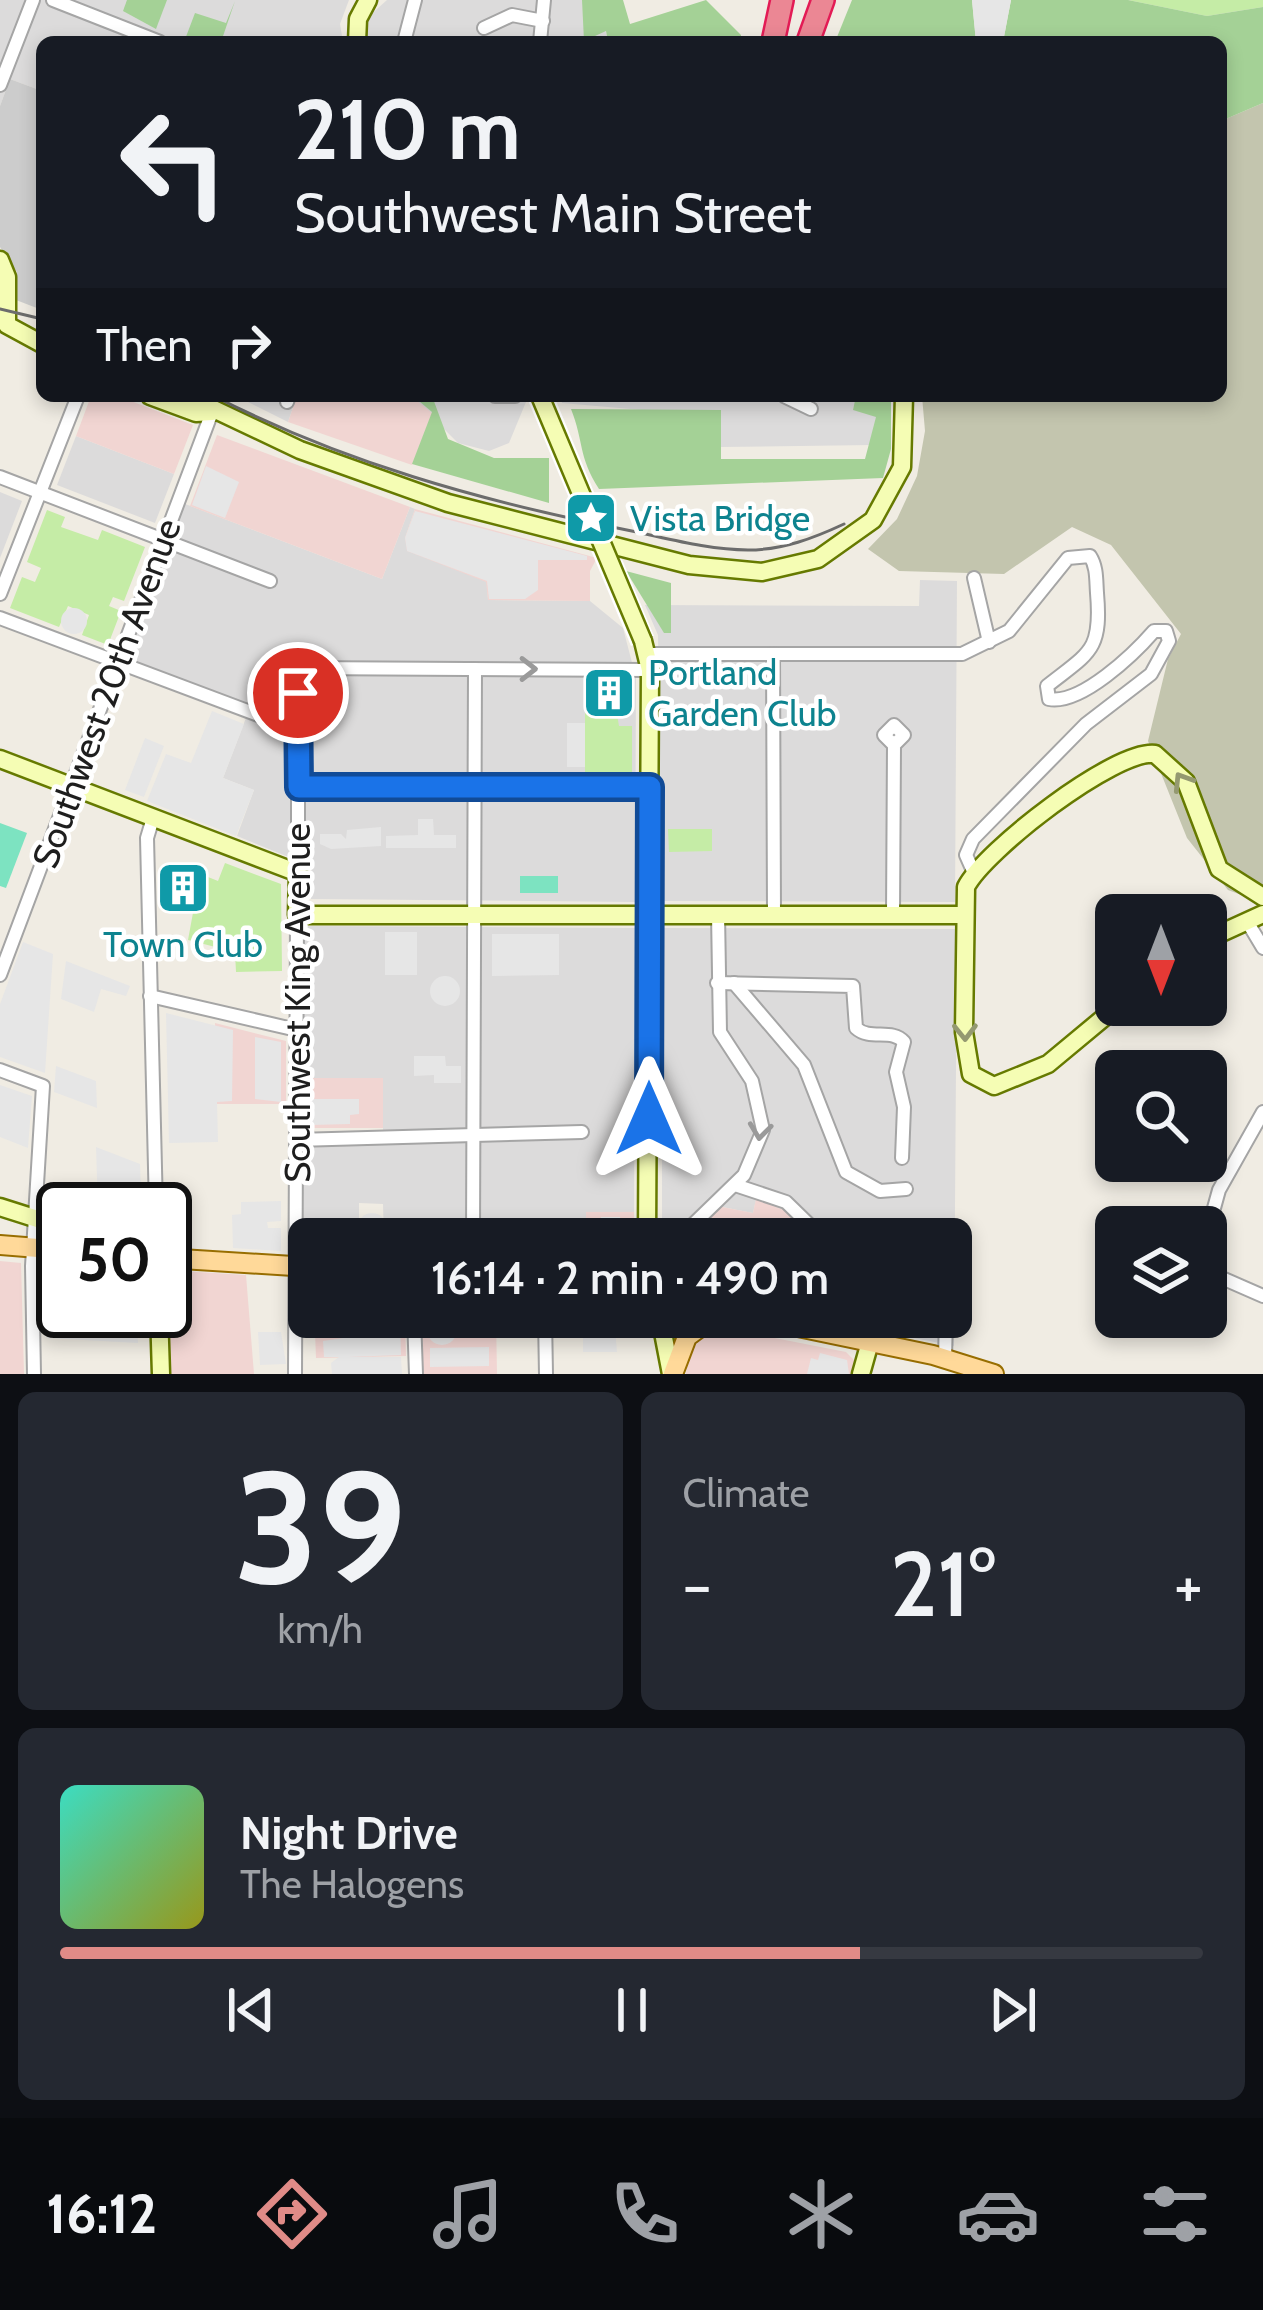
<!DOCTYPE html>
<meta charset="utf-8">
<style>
:root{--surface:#171b24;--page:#242831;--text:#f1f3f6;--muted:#9ea1a6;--line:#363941;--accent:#e08b87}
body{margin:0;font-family:Cabin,sans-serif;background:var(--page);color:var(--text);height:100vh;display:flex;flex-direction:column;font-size:45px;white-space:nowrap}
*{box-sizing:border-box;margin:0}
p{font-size:39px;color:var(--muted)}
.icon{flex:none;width:66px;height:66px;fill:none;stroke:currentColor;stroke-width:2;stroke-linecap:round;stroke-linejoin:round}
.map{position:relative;height:1374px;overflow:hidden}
.details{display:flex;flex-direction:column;gap:18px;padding:18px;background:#0d0f14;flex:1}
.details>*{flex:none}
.guide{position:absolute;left:36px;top:36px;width:1191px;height:366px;border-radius:18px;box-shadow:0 6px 18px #0003;background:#171b24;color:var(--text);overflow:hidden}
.needle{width:78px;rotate:180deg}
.buttons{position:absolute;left:1095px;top:894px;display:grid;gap:24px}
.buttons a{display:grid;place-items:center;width:132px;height:132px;border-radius:18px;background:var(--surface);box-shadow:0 6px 18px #0003;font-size:60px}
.speed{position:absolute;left:36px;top:1182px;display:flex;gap:24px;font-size:60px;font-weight:700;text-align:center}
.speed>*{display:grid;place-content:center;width:156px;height:156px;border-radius:50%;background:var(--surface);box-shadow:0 6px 18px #0003;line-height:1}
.speed .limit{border:6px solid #111;border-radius:18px;background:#fff;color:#111}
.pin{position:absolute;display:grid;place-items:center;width:102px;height:102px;color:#fff;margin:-51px;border:6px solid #fff;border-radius:50%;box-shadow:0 3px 12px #0007}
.me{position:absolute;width:132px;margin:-66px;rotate:0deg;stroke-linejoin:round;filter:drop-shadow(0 0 9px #0008)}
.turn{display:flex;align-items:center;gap:42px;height:252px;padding:0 60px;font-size:54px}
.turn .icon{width:156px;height:156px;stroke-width:2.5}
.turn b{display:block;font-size:84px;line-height:102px}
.then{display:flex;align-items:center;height:114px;padding:0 60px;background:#0003;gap:24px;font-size:45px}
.big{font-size:90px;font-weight:600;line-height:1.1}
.details .widget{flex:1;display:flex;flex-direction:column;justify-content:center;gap:18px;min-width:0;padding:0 42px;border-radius:18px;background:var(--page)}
.details .dial{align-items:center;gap:0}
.dial b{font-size:156px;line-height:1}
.song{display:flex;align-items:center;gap:36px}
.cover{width:144px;height:144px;border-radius:18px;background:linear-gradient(135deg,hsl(170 70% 55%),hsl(60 70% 35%))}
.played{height:12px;border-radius:6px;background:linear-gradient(90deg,var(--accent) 70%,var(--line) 70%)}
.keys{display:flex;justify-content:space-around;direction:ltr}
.heat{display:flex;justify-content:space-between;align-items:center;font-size:66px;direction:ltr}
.details .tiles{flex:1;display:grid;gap:18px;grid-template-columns:1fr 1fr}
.widget:last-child{grid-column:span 2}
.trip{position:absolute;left:288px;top:1218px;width:684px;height:120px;border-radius:18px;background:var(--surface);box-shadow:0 6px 18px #0003;font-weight:600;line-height:120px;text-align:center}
.tabs{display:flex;height:192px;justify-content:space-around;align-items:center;background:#090b0e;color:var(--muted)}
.tabs .icon{width:84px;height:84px}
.tabs .active{color:var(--accent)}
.tabs b{font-size:54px;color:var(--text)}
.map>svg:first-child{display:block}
</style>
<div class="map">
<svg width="1263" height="1374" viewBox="0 0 1263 1374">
<rect width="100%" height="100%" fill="#f0ece3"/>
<g fill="#dcdbdb">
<path d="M0,0h349l-9,24 3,18h-301v49l-32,-12 -10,27z"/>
<path d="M387,0h212l9,42h-241v-24z"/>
<path d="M236,396h61l-9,26z"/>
<path d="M411,396h114l1,6 -17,41 -20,8 -31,-8z"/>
<path d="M560,396h308l12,20 -8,29 -151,2 -55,-20 -1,-15 -103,-9z"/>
<path d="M76,436l98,38 -19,49 -98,-38z"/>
<path d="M0,492l22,9 -22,57z"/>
<path d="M180,502l202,77 28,-72 5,2 -10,29 82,44 1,18 102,1 33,27 13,50 -1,224 -324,-3v-33l-74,-30 17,-46 -31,-12 26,-68 -132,-50z"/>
<path d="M920,580l37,1 -2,321 -293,-1 -4,-266 -13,-30 274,1z"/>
<path d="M300,926l335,2 -1,284h-47l-1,8 -107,1v18h-95l-1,-35 -24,-1v30l-62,-4 1,-92 85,-1v-58h-84z"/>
<path d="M662,928l295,1 -3,417 -124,-25 121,-4v-78h-140l-27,-29 -28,-10 -3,13 -36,-7 -32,33h-23z"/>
</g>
<g fill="#f1d5d2">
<path d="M91,396h27l75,29 -19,49 -98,-38z"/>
<path d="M297,396h114l21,17 -20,52 -124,-43z"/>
<path d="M217,435l193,72 -28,72 -192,-73z"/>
<path d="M415,509l182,49 -7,13v30l-102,-1 -2,-18 -79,-31 -2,-13z"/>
<path d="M215,1023l71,18v63h-69z"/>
<rect x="305" y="1078" width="78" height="50"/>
<path d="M756,1199l28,11 27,29h-126l32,-33 36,7z"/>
<path d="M586,1212h48v27h-155l-1,-18 108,-1z"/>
<path d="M0,1261l21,2 3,111h-24z"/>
<path d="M46,1266h17v45h32v7l-48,-3z"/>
<path d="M167,1270l79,5 8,99h-84z"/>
<path d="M329,1317h76l1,39 -90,2 -1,-26 17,-1z"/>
<path d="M412,1317h84l1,57h-84z"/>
<path d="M713,1326l133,26 8,8v14h-168l4,-33z"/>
</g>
<path fill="#ccc" d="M10,79l32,12v219l-26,-10 1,-28 -17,-25v-141z"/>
<path fill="#c3c5ae" d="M1263,103v800l-35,-13 -41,-52 -39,-97 20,-82 13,-25 -70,-89 -39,-18 -68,47 -105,-3 -31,-22 29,-30 20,-43 8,-45 -3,-35h299v-275z"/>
<g fill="#c5eca6">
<path d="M1128,0h135v7l-56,9z"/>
<path d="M47,510l18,7 -4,10 37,13 4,-10 43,17 -21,54 -11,-4 -4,9 12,5 -13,34 -26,-10 7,-20 -21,-9 -9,21 -49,-19 12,-31 13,5 6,-14 -14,-6z"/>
<path d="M585,703h30l4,23h13v46h-47z"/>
<path d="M668,829h44v22l-43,1z"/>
<path d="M225,863l56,21 1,87 -46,1 -1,-20 -47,-12 11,-60 4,-5 15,6z"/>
</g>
<g fill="#a4d196">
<path d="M127,0h40l-11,29 -33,-18z"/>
<path d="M582,0h41l7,24 76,-24 35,35v7h-133l-2,-11 -22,10z"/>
<path d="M852,0h120l4,42h-141z"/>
<path d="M1011,0h117l79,16 56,-9v96l-42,18v-79h-218z"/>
<path d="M235,1l-14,41h-37l11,-29 31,10z"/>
<path d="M413,396h19l16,43 46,19h55v45l-137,-39 20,-52z"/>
<path d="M856,396h35v53l-8,29 -284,11c-21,-33 -15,-47 -28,-80l150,1v49h144l11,-42 -23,-7z"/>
<path d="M626,571l45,12v50h-7z"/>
</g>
<g fill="#7de3c1">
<path d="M0,823l27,10 -21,55 -6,-2z"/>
<rect x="520" y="876" width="38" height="17"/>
</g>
<g fill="#e6e6e6">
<path d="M972,0h39l-8,42h-27z"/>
<path d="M206,466l33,16 -14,36 -33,-13z"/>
<path d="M415,511l172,45v4h-49v30l-13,9h-36l-2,-18 -80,-30 -2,-13z"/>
<circle cx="74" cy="621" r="13"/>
<path d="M212,711l32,13 -21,54 31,12 -18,46 -89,-35 19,-47 25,9z"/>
<rect x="567" y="723" width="18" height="44"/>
<path d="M145,738l19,8 -20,51 -19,-7z"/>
<path d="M418,819h15l1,16h22v13h-70v-12l32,-1z"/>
<path d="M381,827v19l-50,3 -11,-5v-10h21l5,5 1,-9z"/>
<rect x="385" y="932" width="32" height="43"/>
<path d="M492,934h67v41l-67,1z"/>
<path d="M23,942l30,12 -8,119 -45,-16v-53z"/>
<path d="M66,961l64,25 -4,10 -25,-7 -7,23 -33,-13z"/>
<circle cx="445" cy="991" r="15"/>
<path d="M166,1013l67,17 -1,71 -15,1 1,40 -49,1z"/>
<path d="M255,1037l26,5v60l-26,-3z"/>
<path d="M414,1056h31l1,10h15v17h-27v-8l-20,1z"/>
<path d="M56,1066l40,15 1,27 -43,-16z"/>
<path d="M0,1085l32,11 -4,52 -28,-11z"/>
<path d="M311,1099h48v15l-9,1v9l-39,1z"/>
<path d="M96,1147l44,17 1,28 -21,-7v24h-22z"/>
<path d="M281,1201v20l-14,1 1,6h13v23l-48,-3 -1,-33 9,-1v-12z"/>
<circle cx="372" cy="1227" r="14"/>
<path d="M601,1217h19l4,12 -6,10 -34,-5 -97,5v-18l68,1 3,12 8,-11 35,-1z"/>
<path d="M95,1311h23l1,10h18l1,22 -91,-5v-23l48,3z"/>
<circle cx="442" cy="1330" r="15"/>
<path d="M356,1317h44l1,38 -53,2h53l1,17h-70l-1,-11 8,-6h-15l-1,-16 40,-6z"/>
<path d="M583,1317h31l3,35h-34z"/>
<path d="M281,1332l5,32 -26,1 -2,-33z"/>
<path d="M489,1347v19l-59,1v-19z"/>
<path d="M820,1353l27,7 2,14h-42l4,-16 7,2z"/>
</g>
<path fill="#fff" d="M554,396l100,240 -23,10 -104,-248z"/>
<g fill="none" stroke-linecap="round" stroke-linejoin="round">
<g stroke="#a5a5a5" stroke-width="16">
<g id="street">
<path d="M53,0l107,42"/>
<path d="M484,28l28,-13 31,6"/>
<path d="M404,42l11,-42"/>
<path d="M540,42l4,-42"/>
<path d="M0,85l33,-85"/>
<path d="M495,396h20"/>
<path d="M784,396l27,13"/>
<path d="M287,402l2,-6"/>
<path d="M0,477l270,104"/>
<path d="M974,578l15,64"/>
<path d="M0,594l78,-198"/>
<path d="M0,618l298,112"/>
<path d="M647,654h315l47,-23 59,-73 22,-2c7,11 6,23 7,37 5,58 -7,59 -50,93l2,13c32,6 85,-45 105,-68h12l3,10 -18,33 -65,50 -113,115 -7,16 8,18"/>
<path d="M773,654l1,260"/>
<path d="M299,787h350"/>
<path d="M153,818l-6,20 9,371"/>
<path d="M298,873v-205l352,2"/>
<path d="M893,915l1,-170 10,-10 -10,-10 -10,10 10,10"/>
<path d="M1248,923l15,25"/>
<path d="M0,975l212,-563"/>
<path d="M717,983l136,3 3,42c14,13 36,0 48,14l-8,30 8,35 -2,51"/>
<path d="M734,983l70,82 42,107 34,19 26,-2"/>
<path d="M150,996l147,34"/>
<path d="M0,1070l43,16 -11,180 2,108"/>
<path d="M296,1140l286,-8"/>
<path d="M735,1185l51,17 38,37"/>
<path d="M1206,1237l13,-47 44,-78"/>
<path d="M473,1239l2,-570"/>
<path d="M678,1239l66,-64 19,-45 -11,-49 -32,-49 -2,-118"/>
<path d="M1206,1253l9,22 48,21"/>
<path d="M414,1317l2,57"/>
<path d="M545,1317l1,57"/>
<path d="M945,1358l1,-41"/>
<path d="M295,1374l2,-459"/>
</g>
</g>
<g stroke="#667a00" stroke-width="21">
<g id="secondary">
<path d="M357,42l1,-23 10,-19"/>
<path d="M0,260l7,17v48l35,19"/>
<path d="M150,396l46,17 16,-1"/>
<path d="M186,396l114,54 148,53 241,62 73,7 56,-13 55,-39 29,-53 2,-71"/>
<path d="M643,641l7,29 -3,569"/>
<path d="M0,759l298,114 -1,42h668"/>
<path d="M1206,940l57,-26"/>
<path d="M1119,1005l-71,59 -54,22 -23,-12 -7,-42 2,-145c18,-36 149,-138 189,-133l31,28 33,87 44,28"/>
<path d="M0,1207l63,20"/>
<path d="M159,1311l2,63"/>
<path d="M660,1317l11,57"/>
<path d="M861,1374l9,-32"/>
</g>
</g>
<g stroke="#986e00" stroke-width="22">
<g id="primary">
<path d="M0,1245l63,5"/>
<path d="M165,1258l144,9"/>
<path d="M750,1317l183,38 61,19"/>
<path d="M673,1374l14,-37 27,-20"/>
</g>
</g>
<g stroke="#e31b55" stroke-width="26">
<g id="highway">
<path d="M773,42l9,-42"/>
<path d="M808,42l15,-42"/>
</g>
</g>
<use href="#street" stroke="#fff" stroke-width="12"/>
<use href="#secondary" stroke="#f5fdb4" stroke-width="16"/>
<use href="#primary" stroke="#ffd999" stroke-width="18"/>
<use href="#highway" stroke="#eb8794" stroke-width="21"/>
<g stroke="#6c6c6c" stroke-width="3">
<path d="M0,309l42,10"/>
<path d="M214,396c128,66 267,105 408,133 41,8 84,21 126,21 35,0 66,-12 96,-26"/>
</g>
<g stroke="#667a00" stroke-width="21" stroke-linecap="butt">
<path id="secondary-bridge" d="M540,396l103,245"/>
</g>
<use href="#secondary-bridge" stroke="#f5fdb4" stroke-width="16"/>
</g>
<defs><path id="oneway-chevron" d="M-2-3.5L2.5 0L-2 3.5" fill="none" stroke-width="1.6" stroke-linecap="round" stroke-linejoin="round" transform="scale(3)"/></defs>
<g stroke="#9a9a9a">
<use href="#oneway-chevron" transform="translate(528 669)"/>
<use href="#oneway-chevron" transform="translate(760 1131) rotate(97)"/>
</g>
<g stroke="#949970">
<use href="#oneway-chevron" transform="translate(1182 781) rotate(-122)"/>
<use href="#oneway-chevron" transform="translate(965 1032) rotate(89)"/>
</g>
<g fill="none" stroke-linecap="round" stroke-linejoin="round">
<g stroke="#114b97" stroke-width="30">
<path id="route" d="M298,693l1,94h351l-1,332"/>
</g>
<use href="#route" stroke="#1a73e8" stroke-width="21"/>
</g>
<defs>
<g id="sight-square" transform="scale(2.7)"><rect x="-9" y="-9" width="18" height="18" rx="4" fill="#0f9aa8" stroke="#fff"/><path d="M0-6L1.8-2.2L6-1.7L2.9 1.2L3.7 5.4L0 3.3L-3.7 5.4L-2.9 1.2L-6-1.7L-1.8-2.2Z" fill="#fff"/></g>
<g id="building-square" transform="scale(2.7)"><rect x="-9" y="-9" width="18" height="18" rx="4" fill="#0f9aa8" stroke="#fff"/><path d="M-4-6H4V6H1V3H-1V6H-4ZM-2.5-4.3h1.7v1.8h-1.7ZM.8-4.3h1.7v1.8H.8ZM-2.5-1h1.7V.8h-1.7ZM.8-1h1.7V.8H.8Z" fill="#fff"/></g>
</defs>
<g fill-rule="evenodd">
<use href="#sight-square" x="591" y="518"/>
<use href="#building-square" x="609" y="693"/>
<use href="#building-square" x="183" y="888"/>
</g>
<g text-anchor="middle" stroke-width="9" stroke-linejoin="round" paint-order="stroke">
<g font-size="36" fill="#0d838f" stroke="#fff" text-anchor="start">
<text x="630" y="531">Vista Bridge</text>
<text x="648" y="685">Portland<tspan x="648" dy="41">Garden Club</tspan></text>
<text x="183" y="957" text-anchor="middle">Town Club</text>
</g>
<g font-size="36" fill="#1e1e1e" stroke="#fff">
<text transform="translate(106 693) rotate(-70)" y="13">Southwest 20th Avenue</text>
<text transform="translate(297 1003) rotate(-90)" y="13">Southwest King Avenue</text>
</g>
</g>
</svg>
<div class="buttons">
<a><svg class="needle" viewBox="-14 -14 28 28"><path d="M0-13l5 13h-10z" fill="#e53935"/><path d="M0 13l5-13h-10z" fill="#9ea1a6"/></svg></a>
<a><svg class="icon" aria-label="search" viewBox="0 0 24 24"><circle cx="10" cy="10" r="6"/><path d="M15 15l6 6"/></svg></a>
<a><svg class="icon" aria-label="layers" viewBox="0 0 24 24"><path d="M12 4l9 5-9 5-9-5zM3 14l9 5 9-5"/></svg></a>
</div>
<div class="speed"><div class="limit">50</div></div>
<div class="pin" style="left:298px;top:693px;background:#d93025"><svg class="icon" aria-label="arrive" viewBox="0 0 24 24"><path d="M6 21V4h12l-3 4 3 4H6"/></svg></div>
<svg class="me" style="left:649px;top:1119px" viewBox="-20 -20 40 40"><path d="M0-17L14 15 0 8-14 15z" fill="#1a73e8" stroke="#fff" stroke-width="4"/></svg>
<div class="trip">16:14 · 2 min · 490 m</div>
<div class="guide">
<div class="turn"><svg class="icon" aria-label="left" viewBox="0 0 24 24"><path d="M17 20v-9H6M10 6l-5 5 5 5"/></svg><div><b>210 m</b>Southwest Main Street</div></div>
<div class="then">Then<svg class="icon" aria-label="right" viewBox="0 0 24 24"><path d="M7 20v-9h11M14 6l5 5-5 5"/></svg></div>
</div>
</div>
<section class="details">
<div class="tiles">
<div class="widget dial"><b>39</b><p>km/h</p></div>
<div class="widget"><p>Climate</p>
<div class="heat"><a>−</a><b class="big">21°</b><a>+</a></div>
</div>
<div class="widget">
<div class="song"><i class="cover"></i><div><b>Night Drive</b><p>The Halogens</p></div></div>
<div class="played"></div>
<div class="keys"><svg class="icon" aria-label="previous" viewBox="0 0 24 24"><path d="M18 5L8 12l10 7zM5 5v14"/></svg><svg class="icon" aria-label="pause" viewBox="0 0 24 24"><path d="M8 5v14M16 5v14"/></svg><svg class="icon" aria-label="next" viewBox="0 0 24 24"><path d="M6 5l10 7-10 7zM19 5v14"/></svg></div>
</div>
</div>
</section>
<nav class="tabs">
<b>16:12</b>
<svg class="icon active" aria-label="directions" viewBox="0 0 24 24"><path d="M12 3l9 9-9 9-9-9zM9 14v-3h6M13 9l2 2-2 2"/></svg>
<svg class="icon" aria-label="music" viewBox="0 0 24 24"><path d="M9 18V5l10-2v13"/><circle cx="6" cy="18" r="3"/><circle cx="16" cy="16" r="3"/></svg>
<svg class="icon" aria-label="phone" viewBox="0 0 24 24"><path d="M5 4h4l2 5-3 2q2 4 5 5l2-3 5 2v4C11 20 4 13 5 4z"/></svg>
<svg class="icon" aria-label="climate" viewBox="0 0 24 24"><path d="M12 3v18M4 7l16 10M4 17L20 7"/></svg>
<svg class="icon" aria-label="car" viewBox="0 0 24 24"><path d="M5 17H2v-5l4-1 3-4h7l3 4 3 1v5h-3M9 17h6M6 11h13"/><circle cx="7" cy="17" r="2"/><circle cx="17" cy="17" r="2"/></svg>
<svg class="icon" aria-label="filters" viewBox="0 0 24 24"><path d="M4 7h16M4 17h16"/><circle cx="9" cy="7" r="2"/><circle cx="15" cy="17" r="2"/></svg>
</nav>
